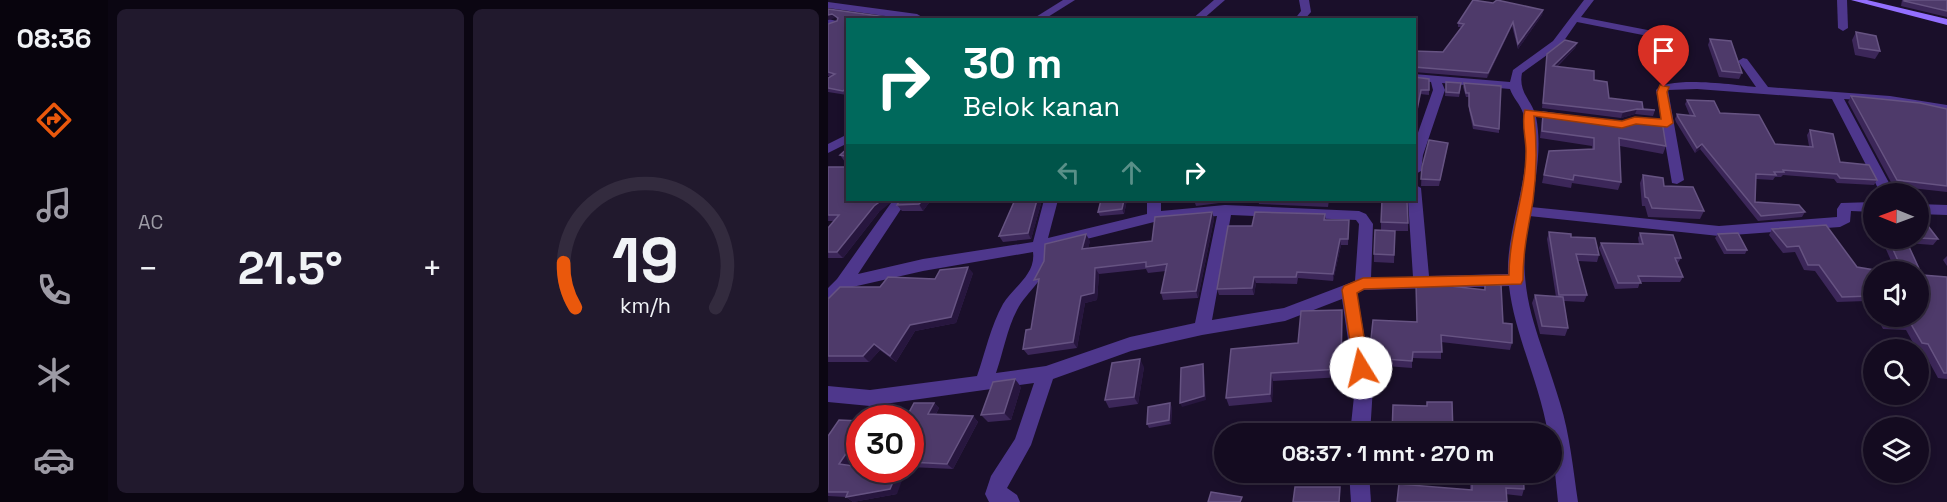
<!DOCTYPE html>
<html lang="id">
<meta charset="utf-8">
<style>
:root{--surface:#140b20;--page:#21192d;--text:#f1f3f6;--muted:#9d9ba5;--line:#332b3e;--accent:#ea580c}
body{margin:0;font-family:"Space Grotesk",sans-serif;background:var(--page);color:var(--text);height:100vh;display:flex;flex-direction:column;font-size:22px;white-space:nowrap}
*{box-sizing:border-box;margin:0}
p{font-size:20px;color:var(--muted)}
.icon{flex:none;width:33px;height:33px;fill:none;stroke:currentColor;stroke-width:2;stroke-linecap:round;stroke-linejoin:round}
.map{position:relative;flex:1;overflow:hidden}
.drawer{display:flex;flex-direction:column;gap:9px;padding:9px;background:#0b0612;width:720px}
.drawer>*{flex:none}
.guide{position:absolute;left:18px;top:18px;width:570px;height:183px;border-radius:0px;box-shadow:0 3px 9px #0003,0 0 0 2px var(--line);background:#00695c;color:#fff;overflow:hidden}
.needle{width:39px;rotate:271deg}
.buttons{position:absolute;left:1035px;top:183px;display:grid;gap:12px}
.buttons a{display:grid;place-items:center;width:66px;height:66px;border-radius:50%;background:var(--surface);box-shadow:0 3px 9px #0003,0 0 0 2px var(--line);font-size:30px}
.speed{position:absolute;left:18px;top:405px;display:flex;gap:12px;font-size:30px;font-weight:700;text-align:center}
.speed>*{display:grid;place-content:center;width:78px;height:78px;border-radius:50%;background:var(--surface);box-shadow:0 3px 9px #0003,0 0 0 2px var(--line);line-height:1}
.speed .limit{border:9px solid #d22;background:#fff;color:#111}
.pin{position:absolute;display:grid;place-items:center;width:51px;height:51px;color:#fff;margin:-62px -26px;border-radius:50% 50% 50% 0;rotate:-45deg;box-shadow:0 0 6px #0007}
.pin .icon{rotate:45deg}
.me{position:absolute;width:66px;margin:-33px;rotate:351deg;stroke-linejoin:round;filter:drop-shadow(0 0 4px #0008)}
.turn{display:flex;align-items:center;gap:21px;height:126px;padding:0 18px;font-size:27px}
.turn .icon{width:78px;height:78px;stroke-width:2.5}
.turn b{display:block;font-size:42px;line-height:51px}
.lanes{display:flex;align-items:center;height:57px;padding:0 18px;background:#0003;justify-content:center;gap:30px;direction:ltr}
.lanes .off{opacity:.35}
.big{font-size:45px;font-weight:700;line-height:1.1}
.drawer .tile{flex:1;display:flex;flex-direction:column;justify-content:center;gap:9px;min-width:0;padding:0 21px;border-radius:9px;background:var(--page)}
.drawer .dial{align-items:center;gap:0}
.dial svg{height:156px;overflow:visible;fill:none;stroke:var(--line);stroke-width:7;stroke-linecap:round;text-anchor:middle}
.dial text{fill:var(--text);stroke:none}
.heat{display:flex;justify-content:space-between;align-items:center;font-size:33px;direction:ltr}
.drawer .tiles{flex:1;display:grid;gap:9px;grid-template-columns:repeat(2,1fr)}
.trip{position:absolute;left:386px;top:423px;width:348px;height:60px;border-radius:30px;background:var(--surface);box-shadow:0 3px 9px #0003,0 0 0 2px var(--line);font-weight:700;line-height:60px;text-align:center}
main{display:flex;flex:1;min-height:0}
.dock{display:flex;flex-direction:column;width:108px;justify-content:space-around;align-items:center;background:#08040d;color:var(--muted)}
.dock .icon{width:42px;height:42px}
.dock .current{color:var(--accent)}
.dock b{font-size:27px;color:var(--text)}
.map>svg:first-child{display:block}
</style>
<main>
<nav class="dock">
<b>08:36</b>
<svg class="icon current" aria-label="directions" viewBox="0 0 24 24"><path d="M12 3l9 9-9 9-9-9zM9 14v-3h6M13 9l2 2-2 2"/></svg>
<svg class="icon" aria-label="music" viewBox="0 0 24 24"><path d="M9 18V5l10-2v13"/><circle cx="6" cy="18" r="3"/><circle cx="16" cy="16" r="3"/></svg>
<svg class="icon" aria-label="phone" viewBox="0 0 24 24"><path d="M5 4h4l2 5-3 2q2 4 5 5l2-3 5 2v4C11 20 4 13 5 4z"/></svg>
<svg class="icon" aria-label="climate" viewBox="0 0 24 24"><path d="M12 3v18M4 7l16 10M4 17L20 7"/></svg>
<svg class="icon" aria-label="car" viewBox="0 0 24 24"><path d="M5 17H2v-5l4-1 3-4h7l3 4 3 1v5h-3M9 17h6M6 11h13"/><circle cx="7" cy="17" r="2"/><circle cx="17" cy="17" r="2"/></svg>
</nav>
<section class="drawer">
<div class="tiles">
<div class="tile"><p>AC</p>
<div class="heat"><a>−</a><b class="big">21.5°</b><a>+</a></div>
</div>
<div class="tile dial"><svg viewBox="0 0 100 80">
<path d="M14 69A42 42 0 1 1 86 69"/>
<path d="M14 69A42 42 0 0 1 8 46" stroke="#ea580c"/>
<text x="50" y="56" font-size="32" font-weight="700">19</text>
<text x="50" y="72" font-size="11">km/h</text>
</svg></div>
</div>
</section>
<div class="map">
<svg width="1119" height="502" viewBox="0 0 1119 502">
<rect width="100%" height="100%" fill="#1a0f2a"/>
<g fill="none" stroke-linecap="round" stroke-linejoin="round">
<g fill="#4e378c" fill-rule="evenodd">
<path d="M235,0h12l-32,20h-12z"/>
<path d="M386,0h11l-23,20h-11z"/>
<path d="M471,0h10l2,12 -7,8h-10l7,-9z"/>
<path d="M756,0h10l-13,17 87,17 5,3 -5,3 -91,-18 -16,23 -39,28c-4,20 10,27 14,44 6,29 0,61 -5,90l188,19 118,-9v-8l4,-6 33,-1v10l-23,-1 -1,11 -10,5 -121,9 -190,-20c-15,79 10,115 31,187 10,32 13,66 18,99h-20l-7,-68h-3c-8,-51 -33,-97 -39,-148l-145,4 -7,3 16,94 -3,47h-20l5,-47 -13,-88 -57,22 -83,14 -71,16 -78,28 -22,66 -24,43 10,7 3,7h-31l-4,-8 6,-18 24,-37 19,-56 -164,23 -42,-4v-16l42,4 107,-14c8,-23 14,-51 26,-72 10,-17 33,-29 30,-52l-110,19 -75,17 -14,14 -6,2v-16l9,-9 54,-76 5,-2 7,5 -45,68 65,-15 110,-17 11,-42h14l-10,38 99,-24v-14h14v11l64,-6 134,6 7,3 7,10 -2,54 42,-1 -5,-77h6v-16l7,4 8,88 79,-2c-2,-50 30,-113 15,-161 -3,-9 -10,-15 -13,-24l-68,-6 3,7 -22,65 -2,16 -7,4v-31l19,-54 -2,-8 -17,-2v-6l96,8 3,-12 40,-29zM403,215l125,5 3,4 -4,57 -71,27 -72,12zM389,216l-22,107 -65,14 -84,29 -50,7c7,-20 11,-44 21,-63 11,-21 35,-33 30,-61l107,-27z"/>
<path d="M1009,0h10l1,28 -5,3 -5,-3z"/>
<path d="M0,2l89,12 5,3 -8,3 -86,-12z"/>
<path d="M0,19l9,2 2,2 -5,3 -6,-1z"/>
<path d="M915,58l4,1 21,28 122,9 57,9v6l-57,-9 -46,-3 51,95h-14l-49,-95 -135,-10 -29,1 16,90 -7,4 -5,-1 -16,-93c12,-15 80,-5 100,-3l-18,-26z"/>
<path d="M20,134v9l-20,10v-9z"/>
<path d="M1090,204l29,1v10l-29,-1z"/>
<path d="M521,472h20l2,30h-20z"/>
</g>
<path fill="#936fff" fill-rule="evenodd" d="M1023,0h16l80,19v6z"/>
</g>
<g fill="#3c2759">
<path d="M1074,0h45v17l-46,-11z"/>
<path d="M665,3l50,7 -1,5 -24,34 -6,-23 -25,52 -73,-6v-21l29,1 18,-25h-3v-4z"/>
<path d="M0,9l20,11v75h-1l-19,-3v-14l3,-1 -3,-1v-52l10,-4z"/>
<path d="M1028,32l24,19 -5,8 -20,-4 -3,-15z"/>
<path d="M882,39l32,34 -3,6 -20,-2 -11,-32z"/>
<path d="M749,43l-2,5 -18,19 37,13 15,18 34,11 12,1 -2,6 -18,-2 -14,4 -79,-10 5,-54z"/>
<path d="M586,77l15,2v16l-9,-1 -6,34z"/>
<path d="M618,82l15,5 -2,10 -14,-1z"/>
<path d="M636,83l35,46v4l-26,-4 -4,-19v-13h-3l-3,-10z"/>
<path d="M1023,96l96,13v83l-54,-6 -45,-84z"/>
<path d="M859,100l33,13 55,31 34,2 -2,-11 3,-5 30,32 37,18 -3,5 -37,-2 -3,-4 -51,-4 -2,2h-6l-2,3 -17,-1 -1,23 50,10 -3,5 -44,4 -58,-72 -5,4 -19,-31 -1,-3 2,-5 13,2 -5,-12z"/>
<path d="M715,112l123,34 -3,8 -43,-8 1,36 -3,8 -46,-7 -1,5 -29,-5 5,-24 45,-9v-4l-52,-8 2,-19z"/>
<path d="M20,148l31,64 -36,46h-15v-30l6,-7h-6v-54h17v-5l-5,-7z"/>
<path d="M619,149l-8,37h-18l1,-19z"/>
<path d="M815,175l61,36 -4,8 -52,-2 -3,-11h-3l-2,-23z"/>
<path d="M68,200h35l-8,11h-21l-5,-6 2,-3z"/>
<path d="M192,200h22l-11,39 -28,3 -4,-6z"/>
<path d="M299,200l-3,14 -24,2 -2,-4z"/>
<path d="M366,200h26l-1,3 -23,3z"/>
<path d="M430,200h71l-1,7 -69,-3z"/>
<path d="M384,212l2,7 -16,79 -35,2 -2,-7 5,-22 -18,2 -2,-4 -47,5 -2,26 -12,3 -8,45 -49,7 -5,-6 8,-20 59,-88 -2,7 64,-7z"/>
<path d="M1090,213l20,26 -5,6 -26,-2 15,32 25,2v102l-9,-1 -16,-29 -6,-1 -10,-18 -23,-1 -7,-13h42v-44h-22l-15,-34h37z"/>
<path d="M497,214l1,6h23l-1,25h-7l-8,36 -35,-3 -1,6 -41,-1 -2,12h-35l-2,-6 35,-63z"/>
<path d="M553,222l27,1v8h-13l-1,32 -20,-1v-8l7,-24z"/>
<path d="M944,229l85,38 17,5v41l-8,-12 -29,1 -22,-31 -11,-1 -9,-18 -12,1 -14,-18z"/>
<path d="M721,232l22,5 28,18 -2,7 -19,-1 9,34 -3,7 -20,-1 4,27 -3,8 -25,-2 -8,-31 3,-8 21,2 -9,-58z"/>
<path d="M812,233l41,25 -3,5h-1l6,14 -3,5h-40l-2,6 -23,1 -16,-41 2,-5 38,1 -1,-6z"/>
<path d="M890,234l29,16 -2,4h-21l-9,-16z"/>
<path d="M1119,256v10l-4,-6z"/>
<path d="M145,273l-17,50 -41,8 -19,31 -16,-12 -11,12h-41v-64l52,-11z"/>
<path d="M588,284l26,1 42,5 1,-6 27,59 -2,7 -69,-8v17l-29,-1v10l-40,-3 -2,-17 47,-26z"/>
<path d="M514,310v67l-69,4 -1,21 -43,4 -3,-8z"/>
<path d="M316,367l-6,37 -29,4 -4,-8z"/>
<path d="M193,387l-10,33 -23,2 -7,-7z"/>
<path d="M106,403l5,5 -3,6 37,2 5,6 -25,47 -43,-2v-49z"/>
<path d="M344,407l-1,17 -22,4 -2,-4z"/>
<path d="M0,436l21,29 48,29 -44,8 -7,-5 -18,-1z"/>
<path d="M642,472h53l1,17 -2,7 -52,-6z"/>
</g>
<g fill="#27163e">
<path d="M715,10l-1,5 -24,34v-5z"/>
<path d="M4,14l3,4 -7,2v-5z"/>
<path d="M685,22l-1,4 -25,52 1,-5z"/>
<path d="M749,43l-2,5 -23,23 1,-5z"/>
<path d="M20,88v7h-1l-4,-4z"/>
<path d="M809,109l-2,5 -14,4 2,-6z"/>
<path d="M874,144l-2,5 -5,4 2,-5z"/>
<path d="M54,200h12l-15,12 -36,46 -6,-6 37,-46z"/>
<path d="M95,200h8l-8,11 -4,-7z"/>
<path d="M209,200h5l-11,39 -3,-6z"/>
<path d="M296,200h3l-3,14 -2,-5z"/>
<path d="M384,212l2,7 -16,79 -2,-7z"/>
<path d="M258,234l4,7 -4,15 -4,-7z"/>
<path d="M512,239l1,6 -8,36v-7z"/>
<path d="M140,267l5,6 -17,50 -41,8 -19,31 -6,-6 20,-31z"/>
<path d="M267,268l4,6 -2,26 -12,3 -8,45 -4,-6 8,-46z"/>
<path d="M426,277l2,6 -2,12 -2,-7z"/>
<path d="M514,310l1,8 -1,59 -1,-8z"/>
<path d="M46,344l6,6 -11,12 -6,-6z"/>
<path d="M312,359l4,8 -6,37 -4,-7z"/>
<path d="M375,364l1,4 2,32 -24,7 -2,-4z"/>
<path d="M443,373l2,8 -1,21 -2,-8z"/>
<path d="M187,379l6,8 -10,33 -7,-7z"/>
<path d="M106,403l5,5 -6,11 -5,-5z"/>
<path d="M342,403l2,4 -1,17 -2,-4z"/>
<path d="M145,416l5,6 -25,47 -6,-5z"/>
<path d="M32,433v16l-14,20 -7,-5z"/>
<path d="M70,470h8l-9,24 -44,8 -7,-5z"/>
</g>
<g fill="#4e3a6a" stroke="#665382" stroke-width="1.5">
<path d="M645,0l20,3 4,-3 46,10 -25,34 -5,-22 -25,51 -74,-6v-16l29,1 21,-28 -6,-1z"/>
<path d="M1076,0h43v11l-43,-10z"/>
<path d="M0,9l80,11h-60v68l-5,3 -15,-3v-10l7,-4 -7,-2v-48l9,-3 1,-3 -6,-4 -4,1z"/>
<path d="M1028,32l20,4 4,15 -21,-3z"/>
<path d="M882,39l21,2 11,32 -20,-2z"/>
<path d="M737,40l12,3 -24,23 41,5v9l13,2 2,16 33,4 1,7 12,1 -18,-1 -14,3 -80,-9 4,-49z"/>
<path d="M586,77l15,2v11h-8l-7,35z"/>
<path d="M618,82l15,1 -2,10 -13,-1z"/>
<path d="M636,83l37,3 -2,43 -25,-4 -5,-19v-13h-3z"/>
<path d="M1023,96l69,7 27,6v77l-50,-6z"/>
<path d="M859,100l27,1 6,12 39,2 16,29 38,3 -3,-17 23,4 7,28 29,3 8,15 -37,-2 -3,-4 -54,-4 1,2h-10l2,3 -20,-1 -1,28 44,3 6,7 -44,4 -59,-72 -5,4 -19,-31 -1,-3 18,2z"/>
<path d="M715,112l81,11 15,-4 23,2 4,25 -47,-8 2,44 -47,-7 -1,5 -29,-5 5,-24 45,-2v-11l-52,-7z"/>
<path d="M601,140l19,3 -8,37 -19,-1 1,-12z"/>
<path d="M20,148v52h34l-8,6 -37,46h-9v-24l11,-13h-11v-48h17v-11l-5,-1z"/>
<path d="M815,175l20,3 1,8 29,1 11,24 -52,-3 -4,-10 -3,-1z"/>
<path d="M72,200h23l-4,4 -22,1z"/>
<path d="M192,200h17l-9,33 -29,3 15,-34h4z"/>
<path d="M273,200h23l-2,9 -24,3z"/>
<path d="M452,200h47v2z"/>
<path d="M554,200l25,1 1,22 -27,-1z"/>
<path d="M384,212l-16,79 -35,2 6,-29 -21,3v-5l-51,6 -1,25 -13,3 -8,46 -50,7 3,-19 5,-1 8,-50 -5,1 10,-19 1,-17 41,-10 -4,15 70,-8 3,-24z"/>
<path d="M427,212l70,2 -1,6h25l-1,19h-8l-7,35 -36,-2 -1,5h-42l-2,11 -35,1 11,-63h24z"/>
<path d="M1090,213l20,26 -20,-1z"/>
<path d="M998,225l31,42 30,5h-13v28l-3,-4 -29,1 -23,-32h-11l-9,-19 -12,1 -15,-18z"/>
<path d="M547,230l20,1 -1,24 -20,-1z"/>
<path d="M721,232l22,2v3l24,1 4,17 -23,-1 11,41h-28z"/>
<path d="M812,233l33,2 8,23h-6l8,19 -45,-1 3,7h-23l-17,-40 42,1z"/>
<path d="M910,233l9,17h-20l-9,-16z"/>
<path d="M1060,238h17l17,37 25,2v96h-3l-16,-29 -6,-1 -11,-19 -23,-1 -4,-7h34v-44h-15z"/>
<path d="M140,267l-17,50 -41,8 -20,31 -16,-12 -11,12h-35v-58h1l11,-11h40l8,-10 47,2 5,-9z"/>
<path d="M614,283v2l43,5v-6l16,1 2,38 9,1v19l-71,-8 1,17h-29l-1,9 -41,-3 -1,-10 3,-28 44,2 -1,-38z"/>
<path d="M707,295l28,2 5,31 -26,-2z"/>
<path d="M514,310l-1,59 -70,4 -1,21 -44,4 5,-49 67,-6 3,-32z"/>
<path d="M312,359l-6,38 -29,3 7,-37z"/>
<path d="M375,364l1,32 -24,7 1,-35z"/>
<path d="M187,379l-11,34 -23,2 12,-33z"/>
<path d="M599,402h25l1,32h-61l1,-29 34,1z"/>
<path d="M86,403h20l-6,11 45,2 -26,48 -37,-2v-44h-4z"/>
<path d="M342,403l-1,17 -22,4 1,-17z"/>
<path d="M11,420l21,1v12l-21,31 21,3v3h38l-8,19 -44,8 2,-5h-20v-56z"/>
<path d="M644,472h51l1,17 -18,-1 1,14h-110l2,-18 73,6z"/>
<path d="M467,487h45l-1,15h-46z"/>
<path d="M383,492l31,5 -2,5h-32z"/>
</g>
<path fill="#ea580c" stroke="#983908" stroke-width="1.5" d="M832,85l9,2 -2,5 6,31 -6,4 -31,-3 -14,4 -88,-12c3,29 3,56 -1,85 -5,28 -10,49 -10,79l-2,4 -157,5 -7,4 12,75 -2,5 -6,2 -6,-2 -13,-83 2,-4 19,-8 146,-3c0,-42 17,-82 17,-124 0,-13 -5,-29 -1,-41l97,11 13,-4 26,2 -4,-27z"/>
</svg>
<div class="buttons">
<a><svg class="needle" viewBox="-14 -14 28 28"><path d="M0-13l5 13h-10z" fill="#e53935"/><path d="M0 13l5-13h-10z" fill="#9d9ba5"/></svg></a>
<a><svg class="icon" aria-label="sound" viewBox="0 0 24 24"><path d="M4 9h4l5-4v14l-5-4H4zM17 9q2 3 0 6"/></svg></a>
<a><svg class="icon" aria-label="search" viewBox="0 0 24 24"><circle cx="10" cy="10" r="6"/><path d="M15 15l6 6"/></svg></a>
<a><svg class="icon" aria-label="layers" viewBox="0 0 24 24"><path d="M12 4l9 5-9 5-9-5zM3 14l9 5 9-5"/></svg></a>
</div>
<div class="speed"><div class="limit">30</div></div>
<div class="pin" style="left:836px;top:87px;background:#d93025"><svg class="icon" aria-label="arrive" viewBox="0 0 24 24"><path d="M6 21V4h12l-3 4 3 4H6"/></svg></div>
<svg class="me" style="left:533px;top:368px" viewBox="-20 -20 40 40"><circle r="19" fill="#fff"/><path d="M0-13L10 11 0 6-10 11z" fill="#ea580c"/></svg>
<div class="trip">08:37 · 1 mnt · 270 m</div>
<div class="guide">
<div class="turn"><svg class="icon" aria-label="right" viewBox="0 0 24 24"><path d="M7 20v-9h11M14 6l5 5-5 5"/></svg><div><b>30 m</b>Belok kanan</div></div>
<div class="lanes"><svg class="icon off" aria-label="left" viewBox="0 0 24 24"><path d="M17 20v-9H6M10 6l-5 5 5 5"/></svg><svg class="icon off" aria-label="ahead" viewBox="0 0 24 24"><path d="M12 20V5M6 11l6-6 6 6"/></svg><svg class="icon" aria-label="right" viewBox="0 0 24 24"><path d="M7 20v-9h11M14 6l5 5-5 5"/></svg></div>
</div>
</div>
</main>
